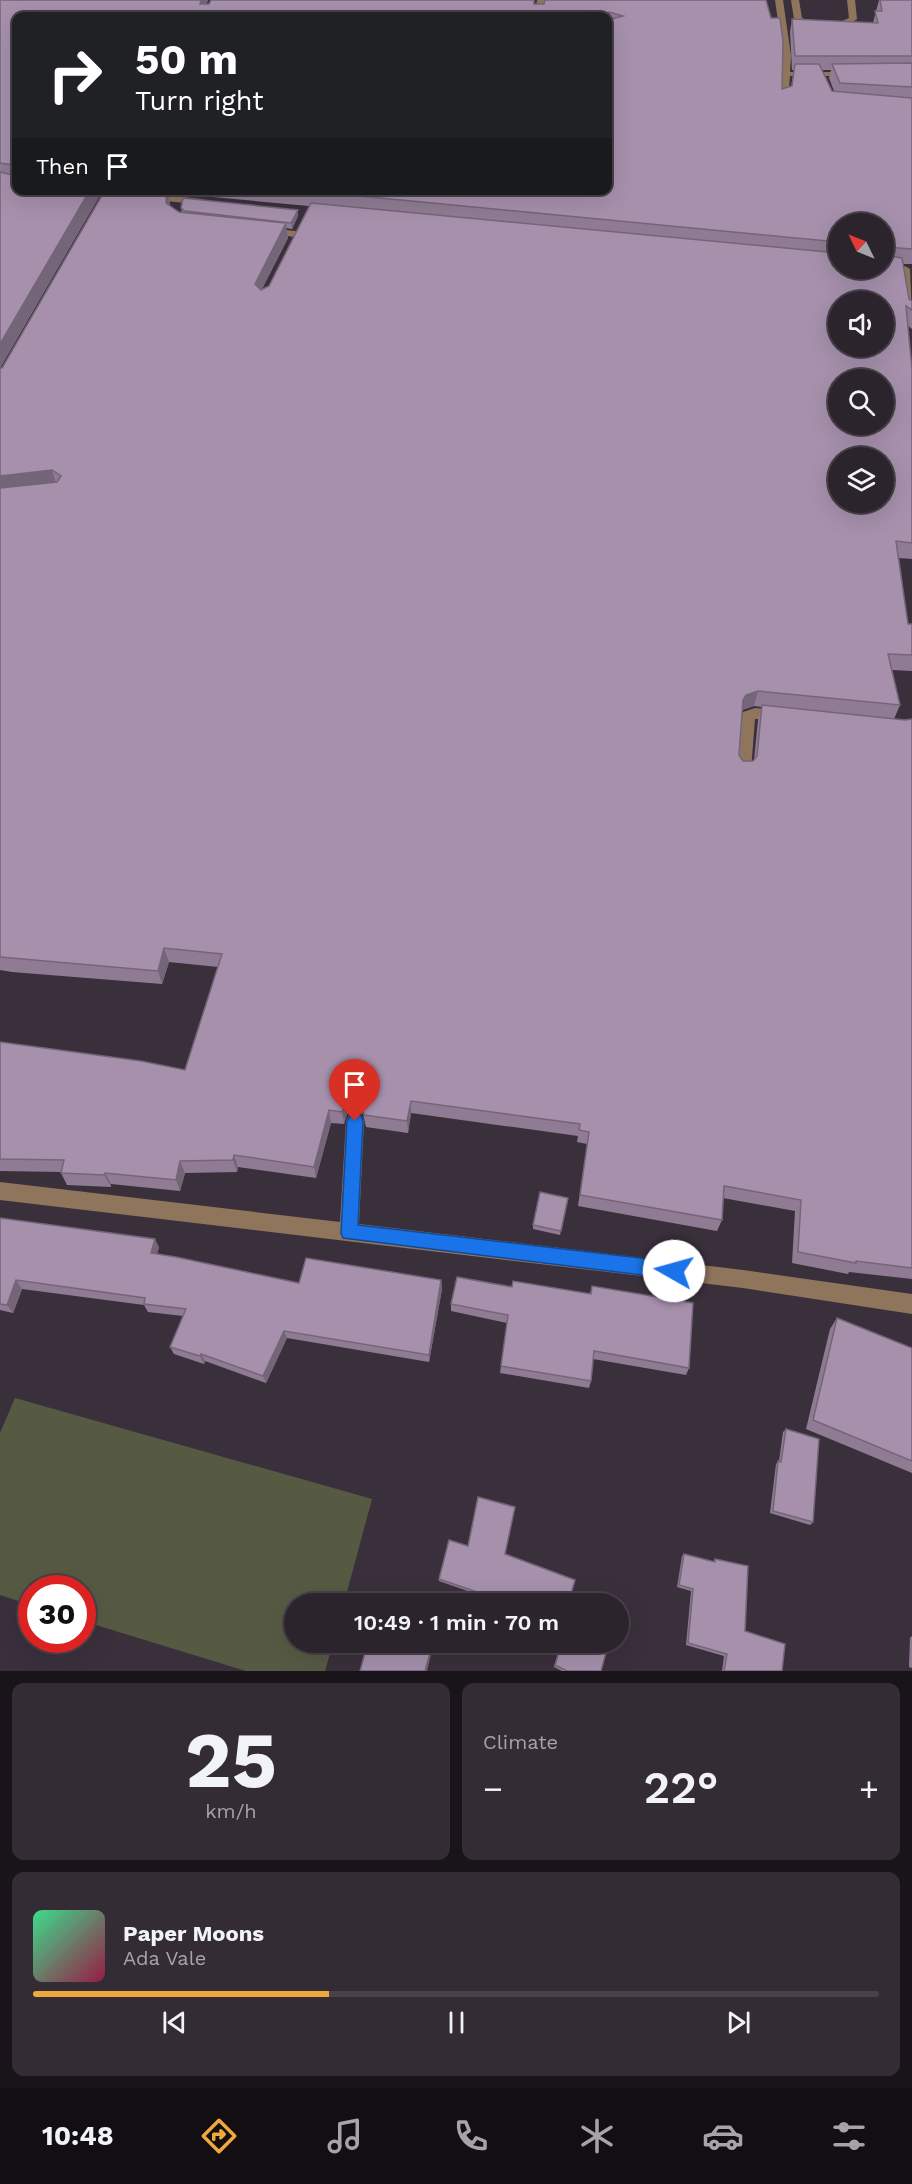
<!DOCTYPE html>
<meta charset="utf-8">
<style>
:root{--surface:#2c242d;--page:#342c35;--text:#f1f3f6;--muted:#a6a4aa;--line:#484149;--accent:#eea83c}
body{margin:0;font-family:"Work Sans",sans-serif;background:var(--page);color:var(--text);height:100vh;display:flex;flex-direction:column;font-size:22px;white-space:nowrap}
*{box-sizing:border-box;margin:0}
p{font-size:20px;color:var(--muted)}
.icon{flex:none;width:33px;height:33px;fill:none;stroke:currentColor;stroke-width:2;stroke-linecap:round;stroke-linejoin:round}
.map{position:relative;height:1671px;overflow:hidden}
.side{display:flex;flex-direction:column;gap:12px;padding:12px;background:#181419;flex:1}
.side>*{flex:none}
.banner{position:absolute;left:12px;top:12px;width:600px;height:183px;border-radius:12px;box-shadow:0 6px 24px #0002,0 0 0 2px var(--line);background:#202124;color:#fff;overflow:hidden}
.needle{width:39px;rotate:313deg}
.tools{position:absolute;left:828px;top:213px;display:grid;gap:12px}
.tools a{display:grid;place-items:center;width:66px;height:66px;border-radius:50%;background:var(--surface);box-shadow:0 6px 24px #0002,0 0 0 2px var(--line);font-size:30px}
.speed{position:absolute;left:18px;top:1575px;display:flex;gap:12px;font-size:30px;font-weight:700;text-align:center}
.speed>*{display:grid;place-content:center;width:78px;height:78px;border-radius:50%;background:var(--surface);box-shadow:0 6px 24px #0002,0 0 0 2px var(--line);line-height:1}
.speed .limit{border:9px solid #d22;background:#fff;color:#111}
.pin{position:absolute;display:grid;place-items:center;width:51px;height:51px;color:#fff;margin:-62px -26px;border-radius:50% 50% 50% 0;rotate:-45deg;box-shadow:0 0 6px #0007}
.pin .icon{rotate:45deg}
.me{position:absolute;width:66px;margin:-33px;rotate:277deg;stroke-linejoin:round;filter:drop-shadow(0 0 4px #0008)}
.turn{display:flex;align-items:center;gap:21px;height:126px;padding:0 24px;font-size:27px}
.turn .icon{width:78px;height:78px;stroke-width:2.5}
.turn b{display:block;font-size:42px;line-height:51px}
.then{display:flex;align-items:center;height:57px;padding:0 24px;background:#0003;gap:12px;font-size:22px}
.big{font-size:45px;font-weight:600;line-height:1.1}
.side .tile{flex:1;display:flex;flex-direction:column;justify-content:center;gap:9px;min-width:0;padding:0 21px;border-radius:12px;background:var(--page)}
.side .dial{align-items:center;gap:0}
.dial b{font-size:78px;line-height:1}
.song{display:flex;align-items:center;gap:18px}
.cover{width:72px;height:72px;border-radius:9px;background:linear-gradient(135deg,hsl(150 70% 55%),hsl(340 70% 35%))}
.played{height:6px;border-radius:3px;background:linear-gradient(90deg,var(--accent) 35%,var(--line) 35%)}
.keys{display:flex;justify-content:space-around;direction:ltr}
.heat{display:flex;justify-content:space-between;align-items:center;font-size:33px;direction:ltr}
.side .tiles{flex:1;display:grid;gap:12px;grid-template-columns:1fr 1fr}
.tile:last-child{grid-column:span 2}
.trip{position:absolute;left:284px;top:1593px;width:345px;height:60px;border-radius:30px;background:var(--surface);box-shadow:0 6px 24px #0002,0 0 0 2px var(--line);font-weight:600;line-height:60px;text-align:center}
.tab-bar{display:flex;height:96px;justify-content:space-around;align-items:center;background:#120e12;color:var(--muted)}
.tab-bar .icon{width:42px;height:42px}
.tab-bar .selected{color:var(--accent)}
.tab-bar b{font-size:27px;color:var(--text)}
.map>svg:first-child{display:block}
</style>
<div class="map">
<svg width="912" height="1671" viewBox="0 0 912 1671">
<rect width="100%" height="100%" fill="#3a303c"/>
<path fill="#575a43" d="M15,1398l357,101 -28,104 -50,1v38l39,1 -8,28h-79l-163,-50 -1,-33h-50l-1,17 -31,-10v-162z"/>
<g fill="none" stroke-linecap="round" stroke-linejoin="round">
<g fill="#8f755c" fill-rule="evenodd">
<path d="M537,0h8l-3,16h-7z"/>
<path d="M775,0h8l8,56 -1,16h59l4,2 -1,2h-62l-2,23 -7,2 2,-45z"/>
<path d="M791,0h8l3,18c16,6 31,8 47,0l-2,-18h8l2,19c-17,13 -46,12 -63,0z"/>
<path d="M79,190h36l12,4 -5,3z"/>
<path d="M152,194l50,5 5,3 -5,3 -53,-6v-4z"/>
<path d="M266,228l29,3 5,3 -5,3 -32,-4v-4z"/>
<path d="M905,266l5,3 2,48 -5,-3 -7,-45z"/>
<path d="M755,708l26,2 7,5 -7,5 -26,-1 -4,51 -2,4h-10l-2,-4 4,-54 2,-4z"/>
<path d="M355,1113l6,2 3,6 -5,103 384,46 169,24v20l-169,-26 -743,-88v-18l340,40 6,-101 3,-6z"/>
</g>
</g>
<g fill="#8f7c94" fill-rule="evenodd">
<path d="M0,0h208l-2,4h329l231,-4 16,89 9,-2 3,-17h-2l-2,-38 2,-13 81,4 6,-23h33v264h-9l6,35 3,2v28l-4,-3 4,43v190l-13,-1 9,66h4v47l-20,-1 8,35 -6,14 11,1 7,-1v560l-63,-7 -1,2 -56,-11 3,-52 -72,-13 -1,22 -5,11 -139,-25 9,-62 -10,-2 1,-6 -167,-23 -3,20 -42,-6 -3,-13 -7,-3 -9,3 -3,10 -13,-1 -15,55 -78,-11 -1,5 -52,1 -5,18 -69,-7v3l-44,-2 -6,-12v-1l-61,-1v-129l185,28 33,-103 -49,-5 -7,22 -150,-12 -12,-2v-602h2l103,-178h503v-174l-592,174 83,7 -99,171zM822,70h9l-2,8 5,13h-2zM169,193l140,13 -40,80 -7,3 26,-51 -2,-10 6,1 6,-13v-6l-117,-2 1,5 -3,-1 -9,-6zM838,224l46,44h-46zM754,706l8,1 -4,13 -4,40 -1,1h-10l-4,-6 3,-45z"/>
<path d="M568,1198l-8,37 -27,-6v-4z"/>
<path d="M0,1218l159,29 -2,7 142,29 142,-3 1,9 -13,73 -142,-24 -21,45 -61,-22 -1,3 -30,-10 -4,-7 13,-31 -35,-4 -4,-7 -122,-16 -9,24 -13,-3z"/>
<path d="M592,1286l97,82 -3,7 -93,-16 -2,22 -2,7 -89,-15 7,-50 -56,-12v-7l61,-17 78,7z"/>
<path d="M837,1318l75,30v125l-106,-44 24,-100z"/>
<path d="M786,1429l27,93 -3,3 -40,-12 6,-49 3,-3 4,-29z"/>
<path d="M468,1546l37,8 63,49 -63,1 -66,-23v-2z"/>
<path d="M684,1554l29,8 2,-3 30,72 37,40h-60l2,-15 -38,-11 5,-54 -14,-4 5,-31z"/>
<path d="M912,1636v32l-3,-1 1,-29z"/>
<path d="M561,1642l40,29h-39l-8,-4z"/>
</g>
<g fill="#746578">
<path d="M201,0h7l-6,16 -2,-12z"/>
<path d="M90,190h7l2,7 -99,170v-23z"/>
<path d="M167,190l3,13 -1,15 -3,-15z"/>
<path d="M298,210v6l-6,13 -1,-6z"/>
<path d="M286,223l2,15 -31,61 -2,-15z"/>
<path d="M52,470l5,16 -57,7v-17z"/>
<path d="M758,691l-4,15 -12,4 1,-10 3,-5z"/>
<path d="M164,948l5,14 -7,22 -4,-13z"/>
<path d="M354,1098l2,13 -9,3 -3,10 -2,-12 3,-11z"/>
<path d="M411,1101v12l-3,20 -1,-12z"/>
<path d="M329,1110l2,13 -15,55 -2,-11z"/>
<path d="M234,1155l4,12 -1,5 -4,-12z"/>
<path d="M180,1161l5,12 -5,18 -4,-11z"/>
<path d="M105,1173l6,11v3l-7,-12z"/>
<path d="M155,1239l4,8 -4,15 -4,-9z"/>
<path d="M16,1280l6,9 -9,24 -6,-8z"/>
<path d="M441,1280l1,9 -13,73v-7z"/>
<path d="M284,1331l3,7 -21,45 -3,-7z"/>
<path d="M201,1354l4,7 -1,3 -4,-8z"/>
<path d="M433,1642h1l-7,29h-2z"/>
</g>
<g fill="#a690ac" stroke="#746578" stroke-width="1.5" fill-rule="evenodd">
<path d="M0,0h201l-1,4h9l2,-4h323v4h10l1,-4h221l5,18h9l3,24 -1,47 10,-3 3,-22h24l13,27 80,7v151l-26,-2 -2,7v-30h-46v18l-541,-52h311v-171v1l15,-4 -14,-4 -2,2v2h-591v174h74l-90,154v-172l12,3 2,-3v-7l-14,-2z"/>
<path d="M880,0h32v56h-117l-3,-37 86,4 -3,-12h7z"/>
<path d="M912,63v24l-72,-4 -8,-19z"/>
<path d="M105,190h62l-1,13 13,9 107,11 -31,61 6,6 8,-4 42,-83 527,50v15h46v-13l18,3 7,41 3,2v9l-6,-4 6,63v174l-16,-2 12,83h4v31l-24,-1 12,51 -142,-14 -12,4 -3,5 -4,55 4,6h10l4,-5 5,-51 143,15 7,-1v549l-56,-7v2l-58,-11 3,-52 -77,-14 -2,34 -142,-25 9,-63 -10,-2 1,-6 -169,-23 -4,20 -43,-6 -3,-14 -7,-3 -9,3 -3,11 -13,-2 -15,57 -80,-12 -1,5 -53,1 -4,19 -71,-7 -1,2 -43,-2 3,-13 -64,-1v-117l141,19 44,9 37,-116 -58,-6 -6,23 -158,-14v-469l57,-6 4,-6 -9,-6 -52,6v-108h2zM838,302h46v44h-46zM838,380h46v44h-46zM838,458h46v44h-46z"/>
<path d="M183,198l115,12 -7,13 -106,-12 -4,-3z"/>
<path d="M540,1192l28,6 -7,33 -28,-6z"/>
<path d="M0,1218l155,21 -4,14 25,4 123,26 7,-25 135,22 -12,75 -145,-24 -21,45 -62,-22 -1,2 -30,-9 16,-38 -42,-5 1,-6 -129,-18 -9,25 -7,-1z"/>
<path d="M457,1277l55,10 1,-6 78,13 1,-8 101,17 -4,65 -95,-17 -3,30 -90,-15 7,-51 -57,-11z"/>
<path d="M837,1318l75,30v113l-99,-41z"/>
<path d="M786,1429l33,10 -6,83 -40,-11 5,-50 3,1z"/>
<path d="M478,1497l37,10 -10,47 70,26 -7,24h-56l-73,-25 10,-39 19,6z"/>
<path d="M684,1554l31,8v-3l33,7 -3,65 40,13 -3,27h-58l3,-17 -39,-11 5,-54 -14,-4z"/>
<path d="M382,1594l29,10h-32z"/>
<path d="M368,1642h65l-8,29h-65z"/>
<path d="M562,1642h47l-8,29h-34l-12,-6z"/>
</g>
<path fill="#1a73e8" stroke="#114b97" stroke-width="1.5" d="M355,1113l6,3 2,5 -5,104 316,37 6,3 2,6 -2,6 -6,2 -331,-41 -2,-5 6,-112 3,-5z"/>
</svg>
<div class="tools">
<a><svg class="needle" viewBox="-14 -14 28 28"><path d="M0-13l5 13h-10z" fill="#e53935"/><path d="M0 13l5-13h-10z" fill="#a6a4aa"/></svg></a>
<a><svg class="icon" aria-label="sound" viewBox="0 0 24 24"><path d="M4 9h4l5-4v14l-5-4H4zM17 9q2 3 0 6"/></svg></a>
<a><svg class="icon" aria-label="search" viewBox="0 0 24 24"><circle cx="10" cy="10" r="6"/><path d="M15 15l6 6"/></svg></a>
<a><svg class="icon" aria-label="layers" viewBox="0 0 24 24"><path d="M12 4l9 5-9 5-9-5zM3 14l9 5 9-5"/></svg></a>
</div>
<div class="speed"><div class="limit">30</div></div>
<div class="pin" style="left:355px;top:1121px;background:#d93025"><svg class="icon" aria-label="arrive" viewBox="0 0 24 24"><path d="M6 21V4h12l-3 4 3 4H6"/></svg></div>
<svg class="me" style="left:674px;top:1271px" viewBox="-20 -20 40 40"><circle r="19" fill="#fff"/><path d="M0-13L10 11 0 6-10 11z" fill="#1a73e8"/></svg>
<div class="trip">10:49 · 1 min · 70 m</div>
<div class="banner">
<div class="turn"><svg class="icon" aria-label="right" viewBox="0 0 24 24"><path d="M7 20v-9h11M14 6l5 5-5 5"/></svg><div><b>50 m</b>Turn right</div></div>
<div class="then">Then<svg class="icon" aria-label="arrive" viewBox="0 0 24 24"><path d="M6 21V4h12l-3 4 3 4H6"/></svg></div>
</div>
</div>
<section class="side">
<div class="tiles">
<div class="tile dial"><b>25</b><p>km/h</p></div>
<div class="tile"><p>Climate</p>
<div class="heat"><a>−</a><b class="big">22°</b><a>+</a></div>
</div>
<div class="tile">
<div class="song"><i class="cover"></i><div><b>Paper Moons</b><p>Ada Vale</p></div></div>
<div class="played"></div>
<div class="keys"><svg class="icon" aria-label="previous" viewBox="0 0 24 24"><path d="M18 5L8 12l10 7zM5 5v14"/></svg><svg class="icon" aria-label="pause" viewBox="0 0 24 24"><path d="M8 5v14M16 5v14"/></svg><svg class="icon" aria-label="next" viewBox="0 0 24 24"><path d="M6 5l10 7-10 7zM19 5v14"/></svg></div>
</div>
</div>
</section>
<nav class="tab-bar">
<b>10:48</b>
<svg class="icon selected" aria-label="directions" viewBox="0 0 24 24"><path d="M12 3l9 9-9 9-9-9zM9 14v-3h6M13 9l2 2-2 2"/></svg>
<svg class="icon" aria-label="music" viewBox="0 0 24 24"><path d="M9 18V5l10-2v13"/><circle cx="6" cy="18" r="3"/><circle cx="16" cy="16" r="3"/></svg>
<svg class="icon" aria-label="phone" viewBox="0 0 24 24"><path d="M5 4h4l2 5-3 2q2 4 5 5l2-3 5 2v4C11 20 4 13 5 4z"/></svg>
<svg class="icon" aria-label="climate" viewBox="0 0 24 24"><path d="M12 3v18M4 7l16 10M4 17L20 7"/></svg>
<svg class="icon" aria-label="car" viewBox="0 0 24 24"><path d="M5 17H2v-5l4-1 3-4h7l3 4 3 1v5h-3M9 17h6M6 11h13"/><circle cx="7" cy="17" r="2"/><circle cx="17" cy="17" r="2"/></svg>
<svg class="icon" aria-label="filters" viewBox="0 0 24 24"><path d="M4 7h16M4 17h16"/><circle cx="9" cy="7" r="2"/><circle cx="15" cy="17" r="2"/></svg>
</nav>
